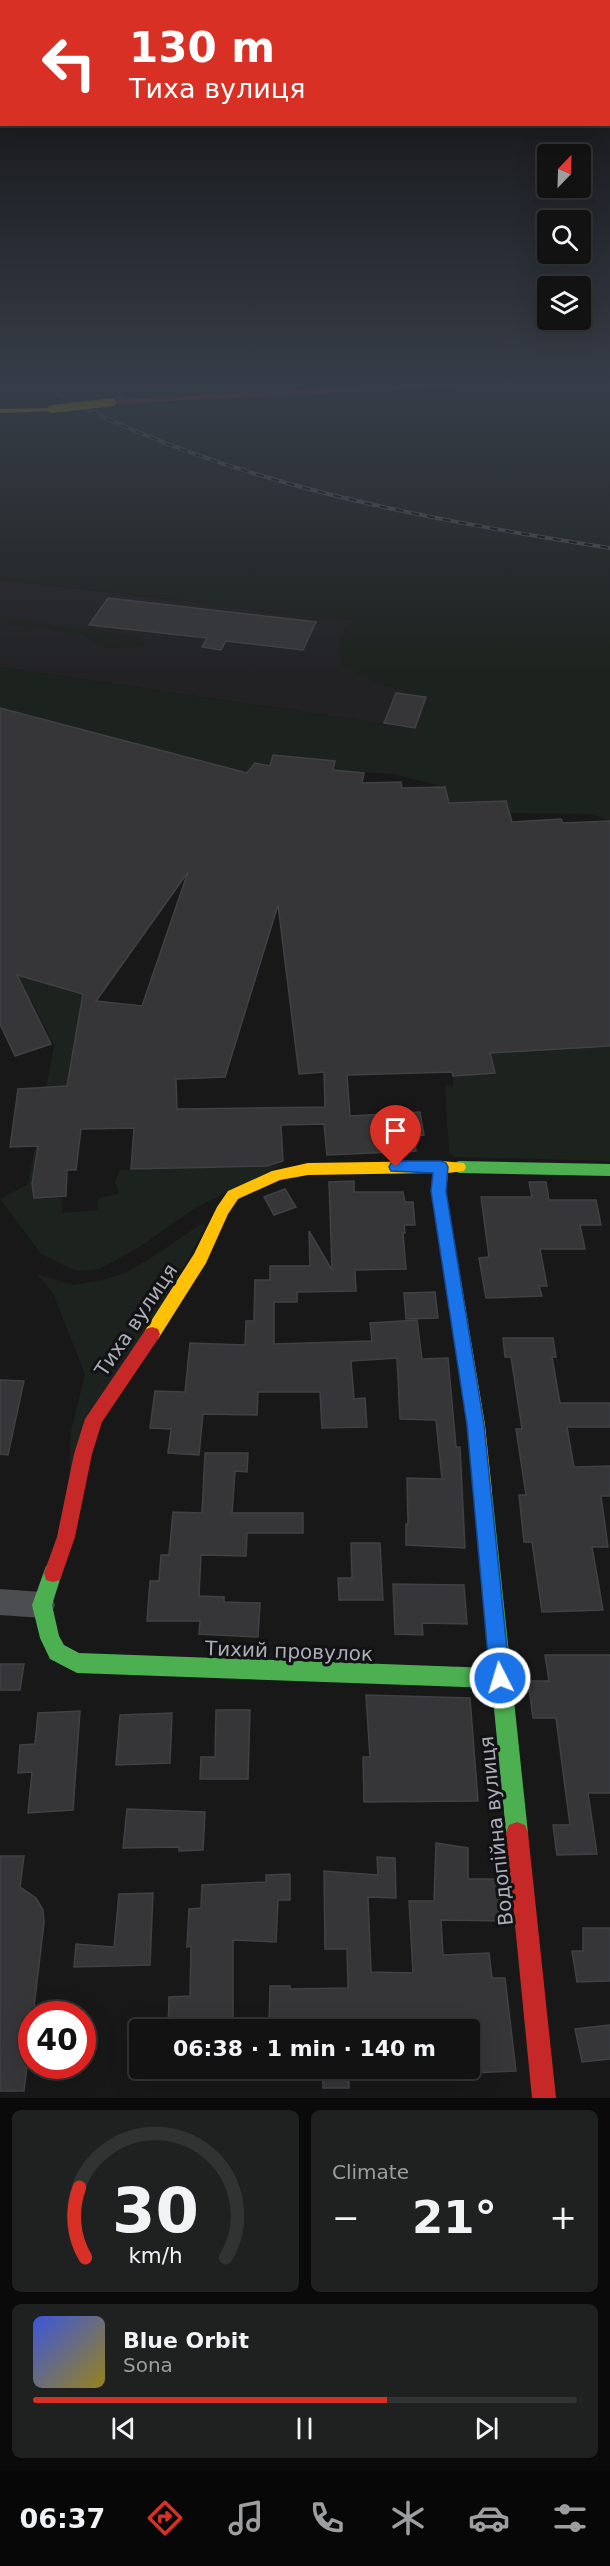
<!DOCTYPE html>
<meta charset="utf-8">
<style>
:root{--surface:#121212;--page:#1f2020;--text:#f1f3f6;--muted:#9c9e9f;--line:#313232;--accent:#d93025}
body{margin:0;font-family:"DejaVu Sans",sans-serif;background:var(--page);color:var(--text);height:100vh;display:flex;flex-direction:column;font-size:22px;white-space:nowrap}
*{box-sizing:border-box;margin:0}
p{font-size:20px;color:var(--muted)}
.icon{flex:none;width:33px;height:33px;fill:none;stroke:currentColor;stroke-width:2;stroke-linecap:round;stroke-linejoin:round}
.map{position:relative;height:2098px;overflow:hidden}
.panel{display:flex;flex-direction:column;gap:12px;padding:12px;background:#0a0a0a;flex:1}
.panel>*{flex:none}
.guide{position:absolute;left:0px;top:0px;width:610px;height:126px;box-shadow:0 6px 24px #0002,0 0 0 2px var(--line);background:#d93025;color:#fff;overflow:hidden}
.needle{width:39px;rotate:23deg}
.tools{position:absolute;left:537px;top:144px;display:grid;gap:12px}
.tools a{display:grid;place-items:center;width:54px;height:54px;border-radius:6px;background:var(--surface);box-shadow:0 6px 24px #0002,0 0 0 2px var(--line);font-size:30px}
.speed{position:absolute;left:18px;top:2001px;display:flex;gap:12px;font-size:30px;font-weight:700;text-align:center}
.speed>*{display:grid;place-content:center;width:78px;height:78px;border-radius:50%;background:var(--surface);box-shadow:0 6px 24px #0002,0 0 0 2px var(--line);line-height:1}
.speed .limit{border:9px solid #d22;background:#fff;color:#111}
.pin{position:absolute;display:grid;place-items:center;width:51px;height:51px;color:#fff;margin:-62px -26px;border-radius:50% 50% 50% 0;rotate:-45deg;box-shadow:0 0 6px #0007}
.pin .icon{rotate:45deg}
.me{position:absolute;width:66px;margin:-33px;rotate:355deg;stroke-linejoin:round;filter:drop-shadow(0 0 4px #0008)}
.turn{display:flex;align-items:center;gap:21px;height:126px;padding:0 30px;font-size:27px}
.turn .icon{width:78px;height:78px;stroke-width:2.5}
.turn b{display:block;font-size:42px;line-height:51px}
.big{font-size:45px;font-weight:800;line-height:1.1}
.panel .tile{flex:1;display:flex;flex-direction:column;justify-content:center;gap:9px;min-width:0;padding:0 21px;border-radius:9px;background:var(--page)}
.panel .dial{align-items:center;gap:0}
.dial svg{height:156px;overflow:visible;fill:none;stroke:var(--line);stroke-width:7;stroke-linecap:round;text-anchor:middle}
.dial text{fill:var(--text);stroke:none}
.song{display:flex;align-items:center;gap:18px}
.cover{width:72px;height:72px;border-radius:9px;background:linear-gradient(135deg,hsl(230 70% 55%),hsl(50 70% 35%))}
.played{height:6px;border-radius:3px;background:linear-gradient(90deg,var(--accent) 65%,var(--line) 65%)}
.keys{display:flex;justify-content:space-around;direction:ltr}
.heat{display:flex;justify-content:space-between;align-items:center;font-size:33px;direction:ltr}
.panel .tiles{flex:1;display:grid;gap:12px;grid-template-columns:1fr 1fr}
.tile:last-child{grid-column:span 2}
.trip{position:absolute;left:129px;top:2019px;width:351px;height:60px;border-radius:6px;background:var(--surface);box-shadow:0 6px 24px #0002,0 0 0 2px var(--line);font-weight:800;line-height:60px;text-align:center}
.tab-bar{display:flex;height:96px;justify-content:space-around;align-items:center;background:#070707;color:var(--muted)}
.tab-bar .icon{width:42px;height:42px}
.tab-bar .on{color:var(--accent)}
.tab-bar b{font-size:27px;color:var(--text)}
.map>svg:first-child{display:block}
</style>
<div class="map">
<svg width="610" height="2098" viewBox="0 0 610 2098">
<rect width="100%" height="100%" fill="#181818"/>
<g fill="#222225">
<path d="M30,382h8l46,26 45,19 139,48 145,37 197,34v4l-202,-35 -145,-38 -79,-25 -62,-24 -53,-23z"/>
<path d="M0,580l354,40 23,63 52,14 -11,32 -418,-62z"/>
</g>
<g fill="#1c221d">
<path d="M0,382h30l39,23 -69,4z"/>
<path d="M38,382h57l19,15 -37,7z"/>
<path d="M116,382h322l-304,15 -13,-4 -10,-8z"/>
<path d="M527,382h83v164c-123,-18 -245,-42 -364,-78 -55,-17 -111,-35 -162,-60l42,-5z"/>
<path d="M77,408c54,27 112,46 170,64 119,36 240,60 363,78v271l-19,-7 -82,-1 -60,-10 -4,-16 -53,-13 -59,-4 2,-9 -62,-6 -3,11 -15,-2 -8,9 -247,-65v-41l417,62 12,-31 -52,-15 -35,-17 -2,-27 13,-19 -77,-6 -86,-13 -190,-21v-167z"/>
<path d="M11,619l113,15 17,3 3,8 -3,2 -32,1 -15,-4 -12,-10 -76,-9z"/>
<path d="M0,959l43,24 40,11 -21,123 -30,67 2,13 28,-1v17l35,-3 1,-12 21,-4 -4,-12 5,-12 163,-5 -88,43 -54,38 -41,23 -18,2 -11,-2 -30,-15 -41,-55 28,-15 26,-139 -22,-44 -32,-16z"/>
<path d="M610,1046v115l-155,-4 -6,-4 -4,-67 8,-1v-9l42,-3 -5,-20z"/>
<path d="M201,1224l5,2 -137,247 2,-42 14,-57 -32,-81 -16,-19 36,11 29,-5 22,-7 24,-13z"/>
</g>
<g fill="#363638" stroke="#404144" stroke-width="1.5" fill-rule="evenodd">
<path d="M108,598l208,24 -13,28 -77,-9 -5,9 -19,-3 5,-9 -118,-13z"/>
<path d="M396,693l30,4 -11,31 -31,-5z"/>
<path d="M0,708l247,65 8,-10 15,3 3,-11 62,6 -2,9 31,3 -2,10 39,-1 1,6 43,-1 4,16 57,-2 6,21 49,-3 2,4 47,-2v225l-120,7 5,20 -42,3 -1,-4 -105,3 3,41 70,-4 4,23 -10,1 2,15 -89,4 -3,-31 -43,1 2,36 -16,5 -136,3 3,-41 -53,1 -5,41h-9l-1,26 -32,2 -2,-14 6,-38 -28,1 8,-58 49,-3 16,-92 -66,-19 34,69 -36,12 -15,-32zM188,872l-46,134 -46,-5zM278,905l21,169 25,-2 1,35 -148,2 -1,-30 49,-2z"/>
<path d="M354,1181v11h49l2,10h8l2,23h-11l1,8h-2l3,36 -51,1 1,21 -59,1v10h-23v42l98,-3 -2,-18 47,-3 5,39 26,-1 8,89h4l5,101 -59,-3v-21h2l-1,-46 35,1 -6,-59 -36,-1 -3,-61 -46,3 3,38 11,-1 2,29 -45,1 -2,-36h-62l-1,23 -54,-1 -4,41 -31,-2 3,-24 -21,-1 5,-37 30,1 5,-49 55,2 1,-24h8l1,-41h15v-14h40l-1,-35 23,39 -3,-88z"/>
<path d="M529,1182h17l3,18h47l5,25h-21l5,24h-45l7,37h-8l3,10 -56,2 -7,-40 10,-1 -8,-60h51z"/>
<path d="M285,1189l11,18 -22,8 -10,-18z"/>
<path d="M435,1292l3,26 -32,1 -2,-26z"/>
<path d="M503,1338h50l3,19h-4l8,46h50v24h-43l7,40 36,-1v30h-9l7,51h-16l11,63 -61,2 -10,-70h-8l-5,-47h7l-10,-66h6l-11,-72h-6z"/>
<path d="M0,1380l24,1 -16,74 -8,-1z"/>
<path d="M205,1453h43l-1,19 -12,-1 -3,42h71v20h-56l-1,23 -45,-1 -2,41 25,1v5l36,1 -2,34 -59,-3 1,-13h-53l3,-40h9l2,-26h8l4,-43 29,1z"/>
<path d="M351,1543h29l3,57h-44l-1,-22h14z"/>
<path d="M393,1584l71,1 3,39 -45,-1 1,12 -28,-1z"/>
<path d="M545,1655h65v138h-22l9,61 -40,1 -4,-30h17l-14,-107h-23l-5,-37h21z"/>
<path d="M0,1664h24l-4,26h-20z"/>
<path d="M366,1695l104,3 8,103 -114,1 -1,-45h7z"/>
<path d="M216,1710h34l-2,69h-48l1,-22h14z"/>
<path d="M80,1711l-7,99 -45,3 4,-41 -14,1 2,-28 15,-1 3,-31z"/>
<path d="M172,1713l-2,50 -54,2 4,-50z"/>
<path d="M127,1809l78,3 -2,38 -24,1v-4l-56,1z"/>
<path d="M436,1843l32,5v31h31l3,42 -61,-1 2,35 46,-2 3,25h13l11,93 -46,2v-43h-201l1,-44h20v3l58,-1 -1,-39h-22l-1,-78 54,4 -1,-18 18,1 1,40 -28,-1 3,75 42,1 -4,-72h25z"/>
<path d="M0,1856h24l-4,31 16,11 7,12 1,13 -20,168h-24z"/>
<path d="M290,1874v26h-12l-2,42 -43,-2v90h-65l1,-33 21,-1 1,-50 -4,1 2,-38 12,-1 1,-23 64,-3v-7z"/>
<path d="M153,1893l-3,72 -76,2 2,-23 38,3 5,-53z"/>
<path d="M583,1928h27v53l-33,1 -5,-31h11z"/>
<path d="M610,2025v34l-28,3 -7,-33z"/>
<path d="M322,2068h27v20h-26z"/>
</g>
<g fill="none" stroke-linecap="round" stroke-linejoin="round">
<g fill="#4c4d51" fill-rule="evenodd">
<path d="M96,382h9l25,19 -8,2z"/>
<path d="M0,1589l42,3 9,4 4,9 -4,9 -9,4 -42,-3z"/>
</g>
<g fill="#4caf50" fill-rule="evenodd">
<path d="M459,1161l151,3v12l-151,-3 -5,-2 -2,-4 2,-4z"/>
<path d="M483,1483l6,3 3,6 36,341 -3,8 -8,3 -8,-3 -3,-8 -14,-145 -415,-15 -27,-14 -10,-21 -8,-33 14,-39 7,-2 7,2 2,7 -10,32 7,31 5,9 15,8 412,15 -17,-176 3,-6z"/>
</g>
<g fill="#ffc107" fill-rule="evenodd">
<path d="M54,408l-2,3 -52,2v-4z"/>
<path d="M441,1161l23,2 2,4 -2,4 -16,2 -2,18 39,234 7,67 -3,6 -6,3 -6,-3 -3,-6 -7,-67 -35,-234 1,-18 -125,2 -28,5 -42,19 -10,15 -22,49 -48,76 -6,2 -6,-2 -2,-5 2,-5 48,-75 23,-47 11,-16 44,-20 36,-8z"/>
</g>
<g fill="#c62828" fill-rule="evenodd">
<path d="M466,382h39l-3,2 -390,20 -3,-2 3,-2z"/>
<path d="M152,1327l6,2 2,5 -2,5 -56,83 -10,32 -17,83 -15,43 -7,2 -7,-2 -2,-7 13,-36 17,-83 11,-35 61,-90z"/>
<path d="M517,1822l8,3 3,8 28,265h-24l-26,-265 3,-8z"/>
</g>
<g stroke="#4c4d4f" stroke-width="4">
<path id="rail" d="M35,382c175,99 379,135 575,166"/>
</g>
<use href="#rail" stroke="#121214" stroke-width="2" stroke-dasharray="8" stroke-linecap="butt"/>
<path stroke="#ffc107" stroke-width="8" d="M52,409l60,-7"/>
</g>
<linearGradient id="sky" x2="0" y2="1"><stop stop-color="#0d0d0d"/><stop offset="0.57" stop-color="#373d48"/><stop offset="1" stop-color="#373d48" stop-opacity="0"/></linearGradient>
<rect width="610" height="676" fill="url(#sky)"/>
<path fill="#1a73e8" stroke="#114b97" stroke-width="1.5" d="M396,1161h45l5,2 2,4 -2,24 38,234 26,253 -3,7 -7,3 -7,-3 -3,-7 -23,-253 -36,-234 2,-18 -42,-2 -2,-4 2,-4z"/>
<g text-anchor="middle" stroke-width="6" stroke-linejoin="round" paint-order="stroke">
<g font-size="20" fill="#aaaeb8" stroke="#121214">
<text transform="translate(136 1320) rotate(-56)" y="7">Тиха вулиця</text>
<text transform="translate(289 1651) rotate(2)" y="7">Тихий провулок</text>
<text transform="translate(496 1831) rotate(-96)" y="7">Водопійна вулиця</text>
</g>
</g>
</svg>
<div class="tools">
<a><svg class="needle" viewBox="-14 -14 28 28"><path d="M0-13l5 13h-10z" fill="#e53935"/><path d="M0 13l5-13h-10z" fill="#9c9e9f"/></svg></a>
<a><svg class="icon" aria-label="search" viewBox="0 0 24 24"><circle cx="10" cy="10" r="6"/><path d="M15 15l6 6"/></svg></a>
<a><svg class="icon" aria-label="layers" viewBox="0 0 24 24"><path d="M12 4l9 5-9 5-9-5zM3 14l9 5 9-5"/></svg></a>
</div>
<div class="speed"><div class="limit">40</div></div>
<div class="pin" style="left:396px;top:1167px;background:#d93025"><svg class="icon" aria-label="arrive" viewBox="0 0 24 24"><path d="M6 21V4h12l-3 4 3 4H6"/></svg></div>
<svg class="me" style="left:500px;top:1678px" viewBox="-20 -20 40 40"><circle r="17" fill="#1a73e8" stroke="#fff" stroke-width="3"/><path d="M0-11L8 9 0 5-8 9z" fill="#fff"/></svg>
<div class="trip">06:38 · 1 min · 140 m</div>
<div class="guide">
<div class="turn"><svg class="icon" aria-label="left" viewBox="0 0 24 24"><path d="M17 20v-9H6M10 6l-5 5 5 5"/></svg><div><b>130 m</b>Тиха вулиця</div></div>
</div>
</div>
<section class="panel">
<div class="tiles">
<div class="tile dial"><svg viewBox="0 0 100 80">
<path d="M14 69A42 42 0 1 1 86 69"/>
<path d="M14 69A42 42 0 0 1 11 33" stroke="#d93025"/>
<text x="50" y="56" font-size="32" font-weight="700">30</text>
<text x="50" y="72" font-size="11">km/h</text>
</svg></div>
<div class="tile"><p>Climate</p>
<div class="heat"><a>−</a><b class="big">21°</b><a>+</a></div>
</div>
<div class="tile">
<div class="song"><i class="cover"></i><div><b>Blue Orbit</b><p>Sona</p></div></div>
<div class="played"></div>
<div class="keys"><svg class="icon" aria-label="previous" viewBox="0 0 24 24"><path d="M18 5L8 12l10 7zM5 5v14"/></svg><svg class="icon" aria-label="pause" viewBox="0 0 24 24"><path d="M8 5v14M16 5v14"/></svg><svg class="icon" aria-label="next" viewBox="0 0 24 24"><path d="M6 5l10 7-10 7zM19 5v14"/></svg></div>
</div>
</div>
</section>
<nav class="tab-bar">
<b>06:37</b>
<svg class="icon on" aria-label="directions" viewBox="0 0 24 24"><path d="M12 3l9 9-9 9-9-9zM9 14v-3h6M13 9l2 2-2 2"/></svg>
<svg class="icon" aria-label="music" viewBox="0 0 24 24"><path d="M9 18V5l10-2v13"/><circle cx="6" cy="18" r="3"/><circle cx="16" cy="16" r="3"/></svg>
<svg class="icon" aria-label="phone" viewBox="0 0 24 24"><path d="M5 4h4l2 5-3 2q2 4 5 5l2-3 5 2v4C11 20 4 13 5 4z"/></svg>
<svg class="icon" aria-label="climate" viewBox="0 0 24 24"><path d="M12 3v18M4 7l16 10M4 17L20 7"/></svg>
<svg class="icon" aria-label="car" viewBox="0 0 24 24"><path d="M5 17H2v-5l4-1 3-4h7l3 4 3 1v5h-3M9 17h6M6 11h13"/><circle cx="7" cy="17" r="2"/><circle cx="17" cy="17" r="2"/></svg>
<svg class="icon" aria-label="filters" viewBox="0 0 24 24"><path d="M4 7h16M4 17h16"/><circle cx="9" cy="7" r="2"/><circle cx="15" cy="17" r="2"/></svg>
</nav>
